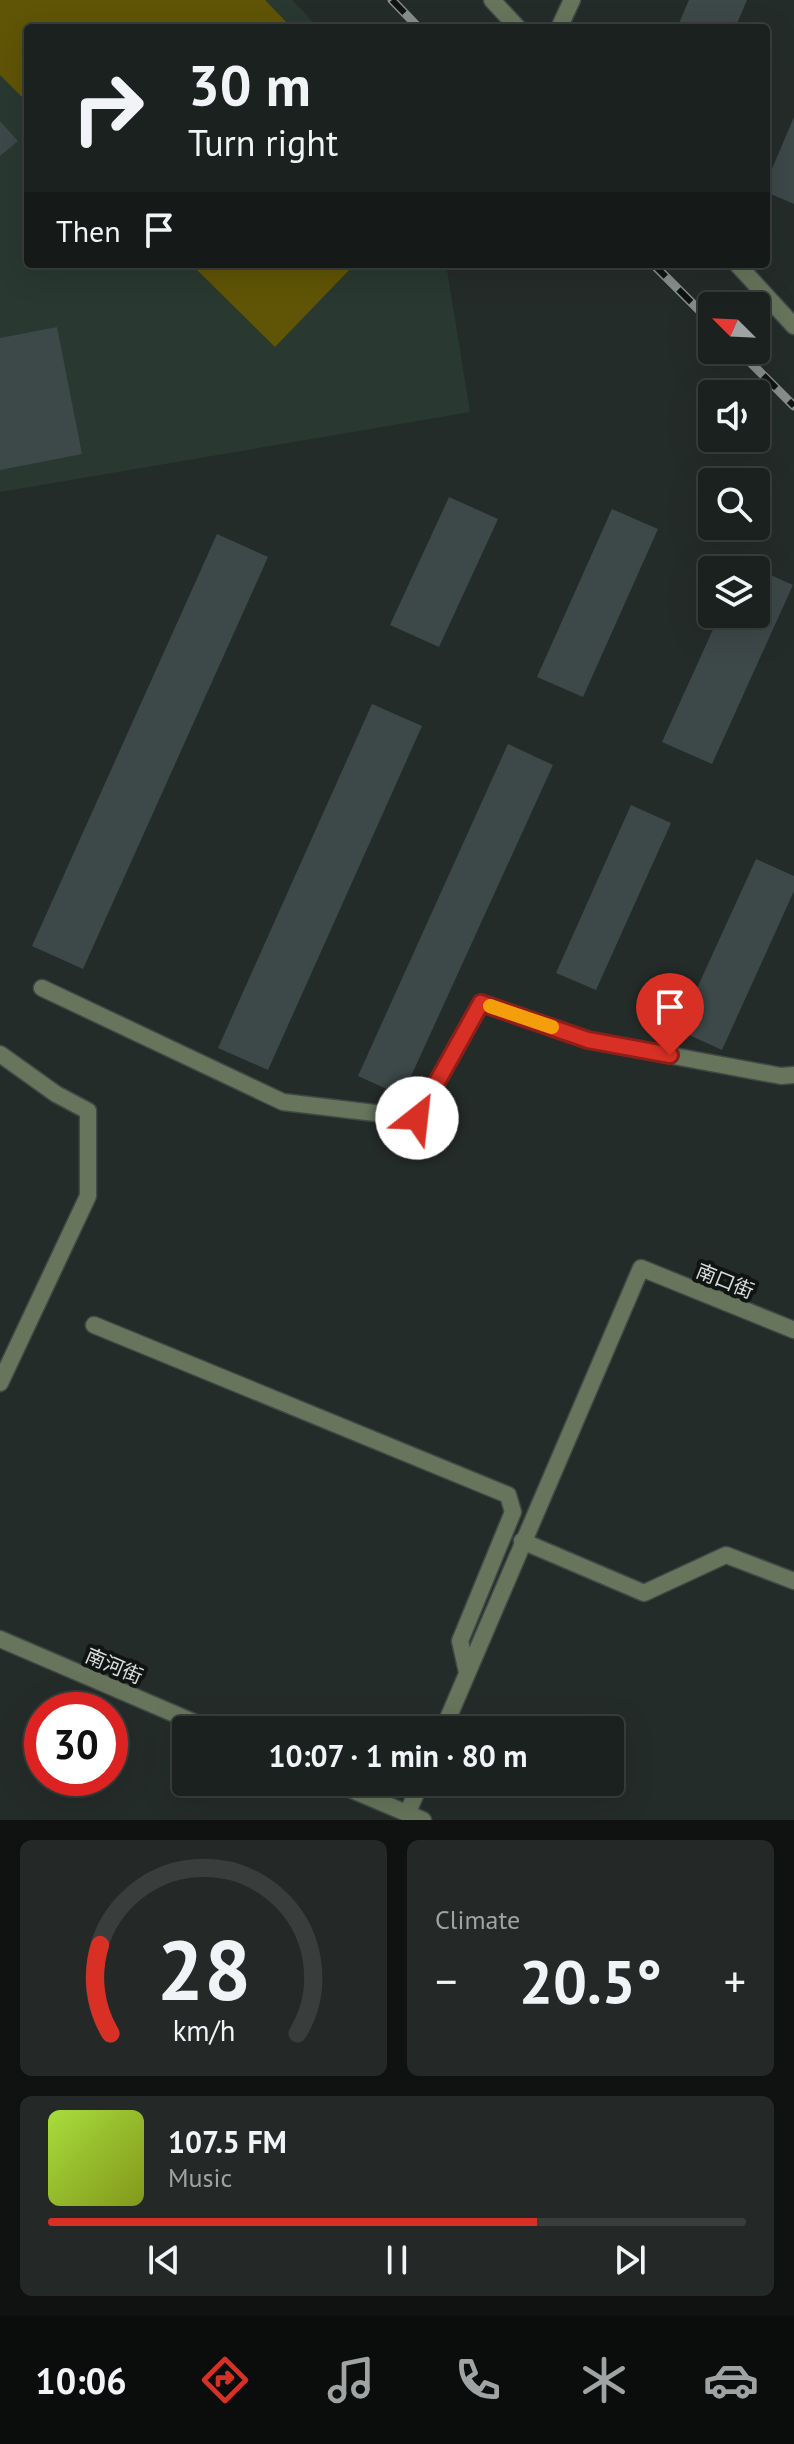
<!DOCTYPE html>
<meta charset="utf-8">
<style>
:root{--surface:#1b211f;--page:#242928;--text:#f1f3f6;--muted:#a0a3a4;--line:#393e3d;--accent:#d93025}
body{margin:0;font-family:"PT Sans","Noto Sans SC",sans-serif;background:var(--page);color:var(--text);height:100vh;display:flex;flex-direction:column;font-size:30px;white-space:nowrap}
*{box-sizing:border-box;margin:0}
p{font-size:26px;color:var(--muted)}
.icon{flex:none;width:44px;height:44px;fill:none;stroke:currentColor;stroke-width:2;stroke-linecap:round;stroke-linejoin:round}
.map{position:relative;height:1820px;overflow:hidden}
.details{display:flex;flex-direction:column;gap:20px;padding:20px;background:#0f1211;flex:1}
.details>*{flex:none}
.guide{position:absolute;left:24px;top:24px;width:746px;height:244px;border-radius:8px;box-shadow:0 8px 32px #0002,0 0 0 2px var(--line);background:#1b211f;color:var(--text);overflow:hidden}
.needle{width:52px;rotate:294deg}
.controls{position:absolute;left:698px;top:292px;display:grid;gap:16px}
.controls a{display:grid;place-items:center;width:72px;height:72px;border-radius:8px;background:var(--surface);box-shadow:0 8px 32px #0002,0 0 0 2px var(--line);font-size:40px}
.speed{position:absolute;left:24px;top:1692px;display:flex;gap:16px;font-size:40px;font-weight:700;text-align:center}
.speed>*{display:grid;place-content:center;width:104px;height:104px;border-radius:50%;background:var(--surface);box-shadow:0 8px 32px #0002,0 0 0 2px var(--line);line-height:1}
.speed .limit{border:12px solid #d22;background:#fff;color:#111}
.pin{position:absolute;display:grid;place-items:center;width:68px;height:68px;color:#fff;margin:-82px -34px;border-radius:50% 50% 50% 0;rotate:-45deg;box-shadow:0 0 8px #0007}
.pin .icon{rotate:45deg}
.me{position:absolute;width:88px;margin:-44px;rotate:29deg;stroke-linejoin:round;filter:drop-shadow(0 0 6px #0008)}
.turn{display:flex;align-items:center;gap:28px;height:168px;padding:0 32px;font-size:36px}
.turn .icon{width:104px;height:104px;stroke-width:2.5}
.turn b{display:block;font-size:56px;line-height:68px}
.then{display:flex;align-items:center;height:76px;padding:0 32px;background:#0003;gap:16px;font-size:30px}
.big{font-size:60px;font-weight:700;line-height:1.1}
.details .card{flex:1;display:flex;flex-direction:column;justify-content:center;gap:12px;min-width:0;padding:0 28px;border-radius:12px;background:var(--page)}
.details .dial{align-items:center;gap:0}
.dial svg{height:208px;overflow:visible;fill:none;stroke:var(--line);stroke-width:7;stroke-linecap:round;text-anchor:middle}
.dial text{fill:var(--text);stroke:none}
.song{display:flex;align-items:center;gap:24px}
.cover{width:96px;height:96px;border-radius:12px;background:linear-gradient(135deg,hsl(80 70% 55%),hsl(70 70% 35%))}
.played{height:8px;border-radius:4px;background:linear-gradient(90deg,var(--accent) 70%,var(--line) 70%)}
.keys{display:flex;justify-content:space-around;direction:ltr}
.heat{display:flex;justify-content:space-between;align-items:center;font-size:44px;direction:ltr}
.details .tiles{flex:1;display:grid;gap:20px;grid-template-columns:1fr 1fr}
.card:last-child{grid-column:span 2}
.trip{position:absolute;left:172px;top:1716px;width:452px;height:80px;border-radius:8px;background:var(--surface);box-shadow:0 8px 32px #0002,0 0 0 2px var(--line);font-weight:700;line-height:80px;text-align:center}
.dock{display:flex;height:128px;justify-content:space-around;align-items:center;background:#0b0d0c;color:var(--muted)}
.dock .icon{width:56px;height:56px}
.dock .current{color:var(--accent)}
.dock b{font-size:36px;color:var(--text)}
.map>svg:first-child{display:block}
</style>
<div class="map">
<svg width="794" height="1820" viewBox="0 0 794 1820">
<rect width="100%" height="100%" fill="#242c29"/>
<path fill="#293831" d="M0,0h292l27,28h-291v236h418l24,148 -470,80z"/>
<g fill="#605406">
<path d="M0,0h265l27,28h-264v75l-28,-28z"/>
<path d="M191,264h164l-80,83z"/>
</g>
<g fill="#3d4848">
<path d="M689,0h58l-12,28h-58z"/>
<path d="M794,117v87l-28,-12v-9z"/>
<path d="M0,121l18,20 -18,15z"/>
<path d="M57,327l25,127 -82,16v-132z"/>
<path d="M449,497l49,22 -59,128 -49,-22z"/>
<path d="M612,509l46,20 -75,168 -46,-20z"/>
<path d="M217,534l51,23 -185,412 -51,-23z"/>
<path d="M743,563l50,22 -81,179 -50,-22 58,-128h36v-44h-16z"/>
<path d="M372,704l50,22 -154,344 -50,-22z"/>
<path d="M508,744l45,21 -151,331 -44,-20z"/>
<path d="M631,805l40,18 -75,167 -40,-17z"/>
<path d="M756,859l38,17v15l-72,159 -44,-20z"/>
</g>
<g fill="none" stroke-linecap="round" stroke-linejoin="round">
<g stroke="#414946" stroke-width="19">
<g id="street">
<path d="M492,0l26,28"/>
<path d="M559,28l13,-28"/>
<path d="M737,264l57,62"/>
<path d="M42,988l241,114 134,16 64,-115 107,37 193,36 13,-1"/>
<path d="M0,1054l56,40 32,17v85l-88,187"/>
<path d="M94,1325l414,170 5,17 -53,129 7,31"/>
<path d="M522,1541l122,52 82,-38 68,26"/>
<path d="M0,1639l212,91"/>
<path d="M443,1730l198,-462 153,62"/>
<path d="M333,1782l90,38"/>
<path d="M407,1814l14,-32"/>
</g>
</g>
<use href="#street" stroke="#66755b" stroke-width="16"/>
<g stroke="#878e8b" stroke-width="9">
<g id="rail">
<path d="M392,0l27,28"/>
<path d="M653,264l59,59"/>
<path d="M738,350l56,56"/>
</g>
</g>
<use href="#rail" stroke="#101412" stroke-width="6" stroke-dasharray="18" stroke-linecap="butt"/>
</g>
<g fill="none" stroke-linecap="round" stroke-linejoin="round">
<g stroke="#8d1f18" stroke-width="20">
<path id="route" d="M417,1118l64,-115 107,37 82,15"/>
</g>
<use href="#route" stroke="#d93025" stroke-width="14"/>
<path stroke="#f59e0b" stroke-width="14" d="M490,1006l62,21"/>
</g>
<g text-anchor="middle" stroke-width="8" stroke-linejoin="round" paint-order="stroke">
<g font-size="20" fill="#dbe0dd" stroke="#101412">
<text transform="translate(725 1281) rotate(22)" y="7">南口街</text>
<text transform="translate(114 1666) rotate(23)" y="7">南河街</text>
</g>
</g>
</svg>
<div class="controls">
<a><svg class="needle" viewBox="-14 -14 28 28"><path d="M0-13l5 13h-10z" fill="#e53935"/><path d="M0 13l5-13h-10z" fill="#a0a3a4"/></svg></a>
<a><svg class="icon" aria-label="sound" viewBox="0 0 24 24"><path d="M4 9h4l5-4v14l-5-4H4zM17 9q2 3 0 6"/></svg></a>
<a><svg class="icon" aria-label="search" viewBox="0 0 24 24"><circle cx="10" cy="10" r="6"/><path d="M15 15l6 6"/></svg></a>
<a><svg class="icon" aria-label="layers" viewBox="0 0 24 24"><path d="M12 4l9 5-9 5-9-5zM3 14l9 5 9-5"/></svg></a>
</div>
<div class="speed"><div class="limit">30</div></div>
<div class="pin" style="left:670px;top:1055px;background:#d93025"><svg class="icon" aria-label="arrive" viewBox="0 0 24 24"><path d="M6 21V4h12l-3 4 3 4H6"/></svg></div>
<svg class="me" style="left:417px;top:1118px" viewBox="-20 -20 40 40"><circle r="19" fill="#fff"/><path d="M0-13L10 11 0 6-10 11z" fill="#d93025"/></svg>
<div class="trip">10:07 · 1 min · 80 m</div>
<div class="guide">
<div class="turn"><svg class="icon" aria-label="right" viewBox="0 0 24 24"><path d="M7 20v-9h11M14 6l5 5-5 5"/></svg><div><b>30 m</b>Turn right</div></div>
<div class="then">Then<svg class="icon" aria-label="arrive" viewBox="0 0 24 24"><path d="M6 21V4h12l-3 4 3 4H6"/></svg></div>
</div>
</div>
<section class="details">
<div class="tiles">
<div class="card dial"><svg viewBox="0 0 100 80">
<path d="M14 69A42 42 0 1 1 86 69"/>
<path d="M14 69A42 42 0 0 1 10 35" stroke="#d93025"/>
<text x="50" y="56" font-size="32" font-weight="700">28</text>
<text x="50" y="72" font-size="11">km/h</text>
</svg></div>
<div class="card"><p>Climate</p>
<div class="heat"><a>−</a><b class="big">20.5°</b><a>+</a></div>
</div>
<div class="card">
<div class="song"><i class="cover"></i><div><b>107.5 FM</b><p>Music</p></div></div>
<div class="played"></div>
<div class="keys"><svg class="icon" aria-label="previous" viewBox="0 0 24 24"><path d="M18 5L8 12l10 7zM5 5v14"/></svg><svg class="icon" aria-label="pause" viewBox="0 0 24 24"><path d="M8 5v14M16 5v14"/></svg><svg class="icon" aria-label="next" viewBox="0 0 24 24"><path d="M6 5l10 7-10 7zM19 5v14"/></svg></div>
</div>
</div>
</section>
<nav class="dock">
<b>10:06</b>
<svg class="icon current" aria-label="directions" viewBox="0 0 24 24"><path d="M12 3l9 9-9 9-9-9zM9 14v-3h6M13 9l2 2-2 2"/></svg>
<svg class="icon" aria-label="music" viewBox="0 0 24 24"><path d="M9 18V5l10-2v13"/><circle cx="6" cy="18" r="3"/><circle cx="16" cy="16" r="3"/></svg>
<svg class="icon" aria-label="phone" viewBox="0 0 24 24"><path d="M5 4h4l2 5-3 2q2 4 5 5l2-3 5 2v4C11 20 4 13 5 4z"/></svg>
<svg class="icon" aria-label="climate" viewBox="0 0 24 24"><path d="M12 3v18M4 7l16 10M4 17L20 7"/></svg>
<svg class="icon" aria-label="car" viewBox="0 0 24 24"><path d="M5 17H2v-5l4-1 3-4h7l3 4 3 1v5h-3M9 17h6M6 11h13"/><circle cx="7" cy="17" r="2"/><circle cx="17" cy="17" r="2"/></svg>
</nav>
